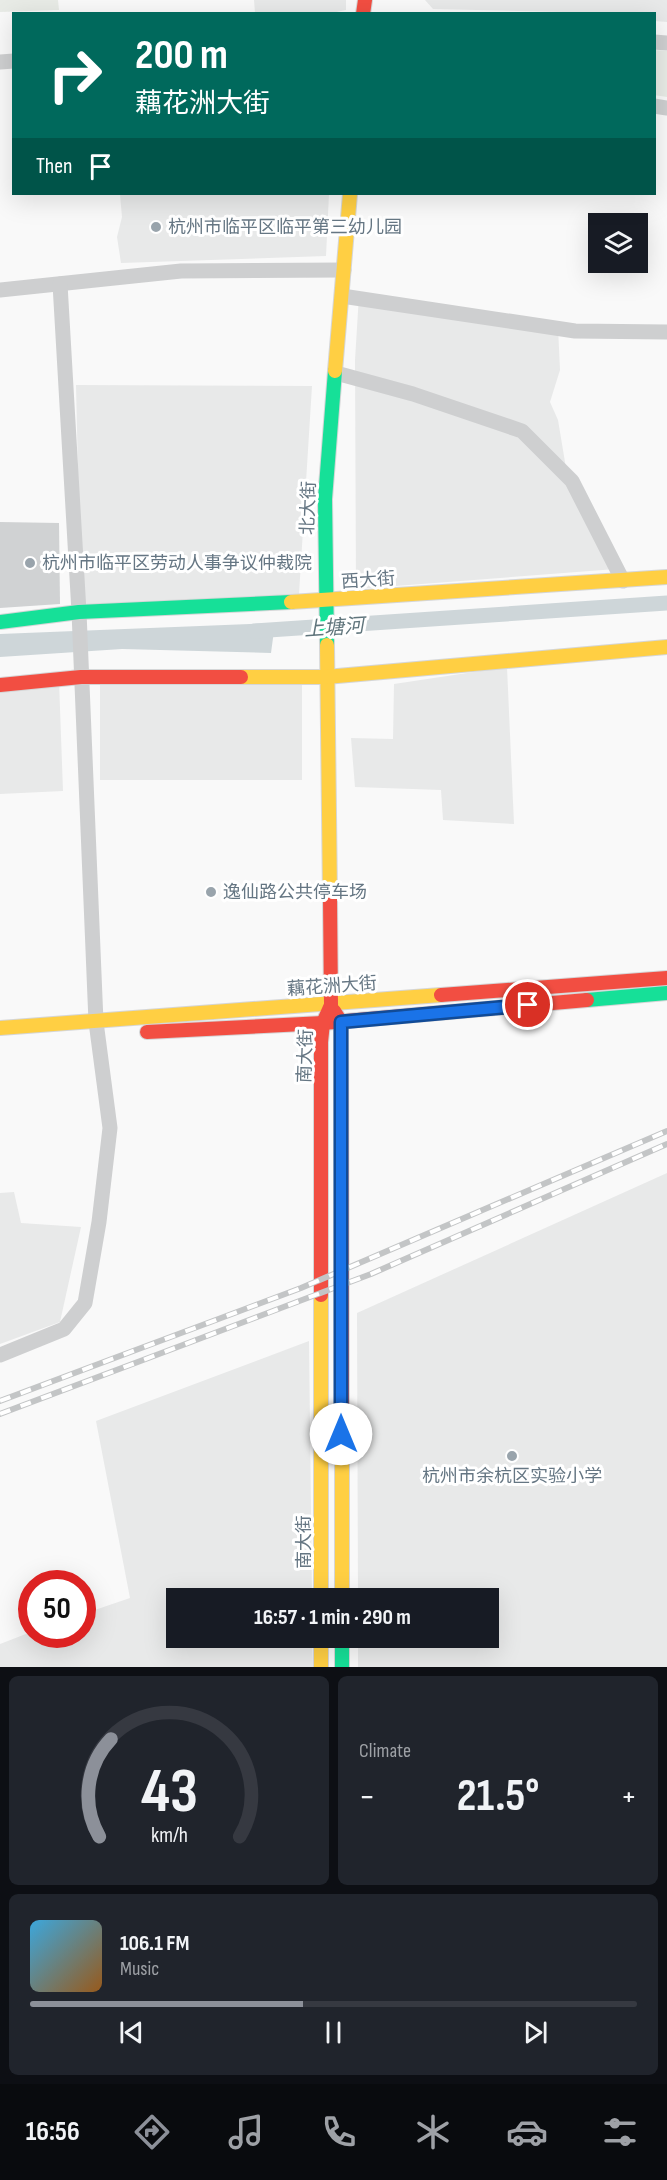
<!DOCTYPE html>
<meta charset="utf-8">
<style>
:root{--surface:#171b24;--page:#20242c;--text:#f1f3f6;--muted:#9ea1a6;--line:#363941;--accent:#8c9099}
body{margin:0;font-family:"Sofia Sans Condensed","Noto Sans SC",sans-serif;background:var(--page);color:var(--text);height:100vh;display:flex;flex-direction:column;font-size:22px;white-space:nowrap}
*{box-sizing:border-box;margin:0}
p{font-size:20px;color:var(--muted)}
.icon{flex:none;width:33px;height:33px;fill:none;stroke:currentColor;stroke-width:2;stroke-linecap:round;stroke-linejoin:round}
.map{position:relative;height:1667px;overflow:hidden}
.side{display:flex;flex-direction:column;gap:9px;padding:9px;background:#0d0f14;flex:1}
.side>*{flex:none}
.guide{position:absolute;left:12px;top:12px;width:644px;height:183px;border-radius:0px;box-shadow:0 6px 24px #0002;background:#00695c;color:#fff;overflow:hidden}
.fabs{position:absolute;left:588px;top:213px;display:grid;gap:12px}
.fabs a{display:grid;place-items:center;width:60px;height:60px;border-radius:0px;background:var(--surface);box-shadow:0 6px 24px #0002;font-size:30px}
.speed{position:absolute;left:18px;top:1570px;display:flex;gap:12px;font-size:30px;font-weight:700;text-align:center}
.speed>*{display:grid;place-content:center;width:78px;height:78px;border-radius:50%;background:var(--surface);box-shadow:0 6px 24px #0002;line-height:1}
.speed .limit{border:9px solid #d22;background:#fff;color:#111}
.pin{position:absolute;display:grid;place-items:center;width:51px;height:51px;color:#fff;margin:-26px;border:3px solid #fff;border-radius:50%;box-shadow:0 2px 6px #0007}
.me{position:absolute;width:66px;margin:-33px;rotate:0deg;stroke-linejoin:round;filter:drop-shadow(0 0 4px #0008)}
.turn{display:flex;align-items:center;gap:21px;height:126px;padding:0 24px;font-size:27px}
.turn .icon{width:78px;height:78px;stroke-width:2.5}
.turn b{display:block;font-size:42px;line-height:51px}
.then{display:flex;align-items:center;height:57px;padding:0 24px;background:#0003;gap:12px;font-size:22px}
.big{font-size:45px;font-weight:700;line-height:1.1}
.side .widget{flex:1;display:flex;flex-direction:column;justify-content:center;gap:9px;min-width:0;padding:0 21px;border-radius:9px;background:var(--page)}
.side .dial{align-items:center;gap:0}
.dial svg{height:156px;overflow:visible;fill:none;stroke:var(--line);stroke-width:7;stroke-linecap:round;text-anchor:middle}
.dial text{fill:var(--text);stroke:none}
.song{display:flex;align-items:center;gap:18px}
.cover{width:72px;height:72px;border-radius:9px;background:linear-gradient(135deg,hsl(200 70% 55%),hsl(30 70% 35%))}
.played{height:6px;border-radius:3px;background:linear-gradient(90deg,var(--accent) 45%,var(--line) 45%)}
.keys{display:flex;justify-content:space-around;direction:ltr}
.heat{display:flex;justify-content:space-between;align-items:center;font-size:33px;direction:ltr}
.side .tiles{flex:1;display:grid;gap:9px;grid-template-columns:1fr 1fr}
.widget:last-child{grid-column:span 2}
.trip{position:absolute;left:166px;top:1588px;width:333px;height:60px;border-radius:0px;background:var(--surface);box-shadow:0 6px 24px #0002;font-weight:700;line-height:60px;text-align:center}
.dock{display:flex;height:96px;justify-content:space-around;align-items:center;background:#090b0e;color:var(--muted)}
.dock .icon{width:42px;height:42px}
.dock .active{color:var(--accent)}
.dock b{font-size:27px;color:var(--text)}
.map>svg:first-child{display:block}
</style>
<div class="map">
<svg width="667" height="1667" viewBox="0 0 667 1667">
<rect width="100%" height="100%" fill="#f9f9f9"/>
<g fill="#e8e9e9">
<path d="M254,0h92v10l-19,4 -72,-1z"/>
<path d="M425,0h242v22l-13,-1v-7l-221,-5z"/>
<path d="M120,194h209l-3,62 -205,7 -4,-26 5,-20z"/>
<path d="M359,295l199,32 2,43 -10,32 8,18 8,48 50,101 -260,20 -1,-229z"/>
<path d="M76,385l236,1 -13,208 -218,10z"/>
<path d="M507,667l7,157 -71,-4 -2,-30 -86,-3 -4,-49 42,1 1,-55z"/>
<path d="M59,681l4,110 -63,3v-106z"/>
<rect x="100" y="684" width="202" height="96"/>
<path d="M667,1173v494h-309v-29h131v-39h-131l-1,-286z"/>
<path d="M14,1192l7,31 60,4 -21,95 -60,22v-151z"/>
<path d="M309,1341l3,258h-135v39h135l1,29h-313v-23l31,-12 1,3h50l1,-21 47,-16 -34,-177z"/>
</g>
<g fill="#e8ebe6">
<path d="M0,0h58l1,10 -59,2z"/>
<path d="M654,50l13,1v46l-13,-2z"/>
</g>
<path fill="#ced6d9" d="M275,623l-4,30 -149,-4 -122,8v-23z"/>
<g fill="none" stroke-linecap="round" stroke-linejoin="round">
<path stroke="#ced6d9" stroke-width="15" d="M254,631l413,-28"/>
</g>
<path fill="#d0d2d3" d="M0,522l59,1 1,81 -60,4z"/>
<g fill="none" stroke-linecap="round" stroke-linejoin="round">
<g stroke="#d5d6d7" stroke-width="16">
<g id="fast">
<path d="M0,622l79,-10 212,-10"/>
<path d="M327,645l-2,-146 10,-128"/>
<path d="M587,1000l80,-7"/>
<path d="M342,1638v29"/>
</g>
</g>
<g stroke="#d5d6d7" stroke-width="16">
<g id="slow">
<path d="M335,371l15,-177"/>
<path d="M291,602l376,-25"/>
<path d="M327,645l3,253"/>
<path d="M241,677h85l341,-30"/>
<path d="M0,1028l441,-33"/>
<path d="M321,1295v304"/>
<path d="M342,1428v171"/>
<path d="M321,1638v29"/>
</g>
</g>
<g stroke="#d5d6d7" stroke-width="16">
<g id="jam">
<path d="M363,14l2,-14"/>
<path d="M0,685l81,-8h160"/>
<path d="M441,995l226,-17"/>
<path d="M334,1011l7,11 1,406"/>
<path d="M147,1032l176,-9 264,-23"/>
<path d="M321,1295v-253l2,-19 8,-18 -1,-107"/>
</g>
</g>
<g stroke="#cecfd0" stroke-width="15">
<path d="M654,42l13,1"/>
<path d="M0,62l14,-1"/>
<path d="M654,106l13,2"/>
<path d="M0,290l181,-19 163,-1"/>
<path d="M342,296l233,35 92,1"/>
<path d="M336,373l77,21 109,37 50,50 51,100"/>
<path d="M0,1355l64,-26 21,-26 14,-81 11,-94 -14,-106 -17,-410 -19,-328"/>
</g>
<use href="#fast" stroke="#16e098" stroke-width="14"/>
<use href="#slow" stroke="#ffcf43" stroke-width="14"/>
<use href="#jam" stroke="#f24e42" stroke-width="14"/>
<g stroke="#c3c5c6" stroke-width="6">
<g id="rail">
<path d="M0,1401l301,-113 366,-157"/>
<path d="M0,1414l371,-140 296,-130"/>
</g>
</g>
<use href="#rail" stroke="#fff" stroke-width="4" stroke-dasharray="11" stroke-linecap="butt"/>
</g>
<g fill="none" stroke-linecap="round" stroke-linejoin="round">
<g stroke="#114b97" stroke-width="15">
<path id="route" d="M341,1434v-412l187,-17"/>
</g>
<use href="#route" stroke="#1a73e8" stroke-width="10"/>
</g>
<g fill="#99a4ac" stroke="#fff" stroke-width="2">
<circle cx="156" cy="227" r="6"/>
<circle cx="30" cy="563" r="6"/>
<circle cx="211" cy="892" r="6"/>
<circle cx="512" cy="1456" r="6"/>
</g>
<g text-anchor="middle" stroke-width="6" stroke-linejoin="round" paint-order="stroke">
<g font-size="18" fill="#657683" stroke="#fff" text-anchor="start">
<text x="168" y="233">杭州市临平区临平第三幼儿园</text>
<text x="42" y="569">杭州市临平区劳动人事争议仲裁院</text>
<text x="223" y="898">逸仙路公共停车场</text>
<text x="512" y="1482" text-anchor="middle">杭州市余杭区实验小学</text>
</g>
<g font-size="18" fill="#657683" stroke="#fff">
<text transform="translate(308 508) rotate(-88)" y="6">北大街</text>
<text transform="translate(368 580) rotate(-4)" y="6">西大街</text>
<text transform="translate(332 986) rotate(-4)" y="6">藕花洲大街</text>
<text transform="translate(305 1056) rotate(-88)" y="6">南大街</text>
<text transform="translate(304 1542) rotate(-90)" y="6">南大街</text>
</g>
<g font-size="20" font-style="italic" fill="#60757c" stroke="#fff">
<text transform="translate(334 627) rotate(-4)" y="7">上塘河</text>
</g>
</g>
</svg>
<div class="fabs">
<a><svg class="icon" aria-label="layers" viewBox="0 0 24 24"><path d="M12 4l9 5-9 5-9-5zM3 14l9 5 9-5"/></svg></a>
</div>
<div class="speed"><div class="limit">50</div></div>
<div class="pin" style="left:528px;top:1005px;background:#d93025"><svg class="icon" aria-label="arrive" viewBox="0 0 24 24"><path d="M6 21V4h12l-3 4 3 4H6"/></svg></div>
<svg class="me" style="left:341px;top:1434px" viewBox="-20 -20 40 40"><circle r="19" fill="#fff"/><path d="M0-13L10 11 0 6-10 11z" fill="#1a73e8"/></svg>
<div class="trip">16:57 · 1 min · 290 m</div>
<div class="guide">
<div class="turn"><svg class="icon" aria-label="right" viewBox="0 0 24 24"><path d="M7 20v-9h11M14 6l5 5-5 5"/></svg><div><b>200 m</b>藕花洲大街</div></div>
<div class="then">Then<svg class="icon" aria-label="arrive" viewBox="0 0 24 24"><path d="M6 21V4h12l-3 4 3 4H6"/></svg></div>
</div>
</div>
<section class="side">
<div class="tiles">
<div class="widget dial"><svg viewBox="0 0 100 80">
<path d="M14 69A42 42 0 1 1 86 69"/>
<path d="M14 69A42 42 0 0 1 20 19" stroke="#8c9099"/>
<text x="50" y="56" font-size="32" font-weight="700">43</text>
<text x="50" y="72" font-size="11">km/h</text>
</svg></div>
<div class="widget"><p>Climate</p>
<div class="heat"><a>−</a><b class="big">21.5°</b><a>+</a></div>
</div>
<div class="widget">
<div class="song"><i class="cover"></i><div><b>106.1 FM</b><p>Music</p></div></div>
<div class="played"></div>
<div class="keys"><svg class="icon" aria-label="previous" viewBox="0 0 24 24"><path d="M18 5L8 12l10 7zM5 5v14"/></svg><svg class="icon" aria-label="pause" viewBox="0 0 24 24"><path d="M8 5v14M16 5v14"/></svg><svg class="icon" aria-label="next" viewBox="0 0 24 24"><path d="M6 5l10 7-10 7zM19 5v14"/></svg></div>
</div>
</div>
</section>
<nav class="dock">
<b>16:56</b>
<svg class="icon active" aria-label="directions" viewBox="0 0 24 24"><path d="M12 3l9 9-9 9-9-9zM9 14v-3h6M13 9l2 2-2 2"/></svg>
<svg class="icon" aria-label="music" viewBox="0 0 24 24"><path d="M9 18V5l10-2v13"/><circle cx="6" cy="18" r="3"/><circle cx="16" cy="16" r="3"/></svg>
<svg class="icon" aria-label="phone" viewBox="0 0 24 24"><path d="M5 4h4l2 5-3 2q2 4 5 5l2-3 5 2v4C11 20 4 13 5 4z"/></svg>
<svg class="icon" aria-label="climate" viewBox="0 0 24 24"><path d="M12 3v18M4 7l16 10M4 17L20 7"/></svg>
<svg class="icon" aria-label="car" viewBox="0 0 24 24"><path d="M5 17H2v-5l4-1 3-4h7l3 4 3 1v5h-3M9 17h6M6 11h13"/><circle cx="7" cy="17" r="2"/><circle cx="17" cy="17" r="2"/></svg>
<svg class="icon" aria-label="filters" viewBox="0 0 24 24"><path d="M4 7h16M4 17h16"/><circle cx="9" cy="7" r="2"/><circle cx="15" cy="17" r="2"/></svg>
</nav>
